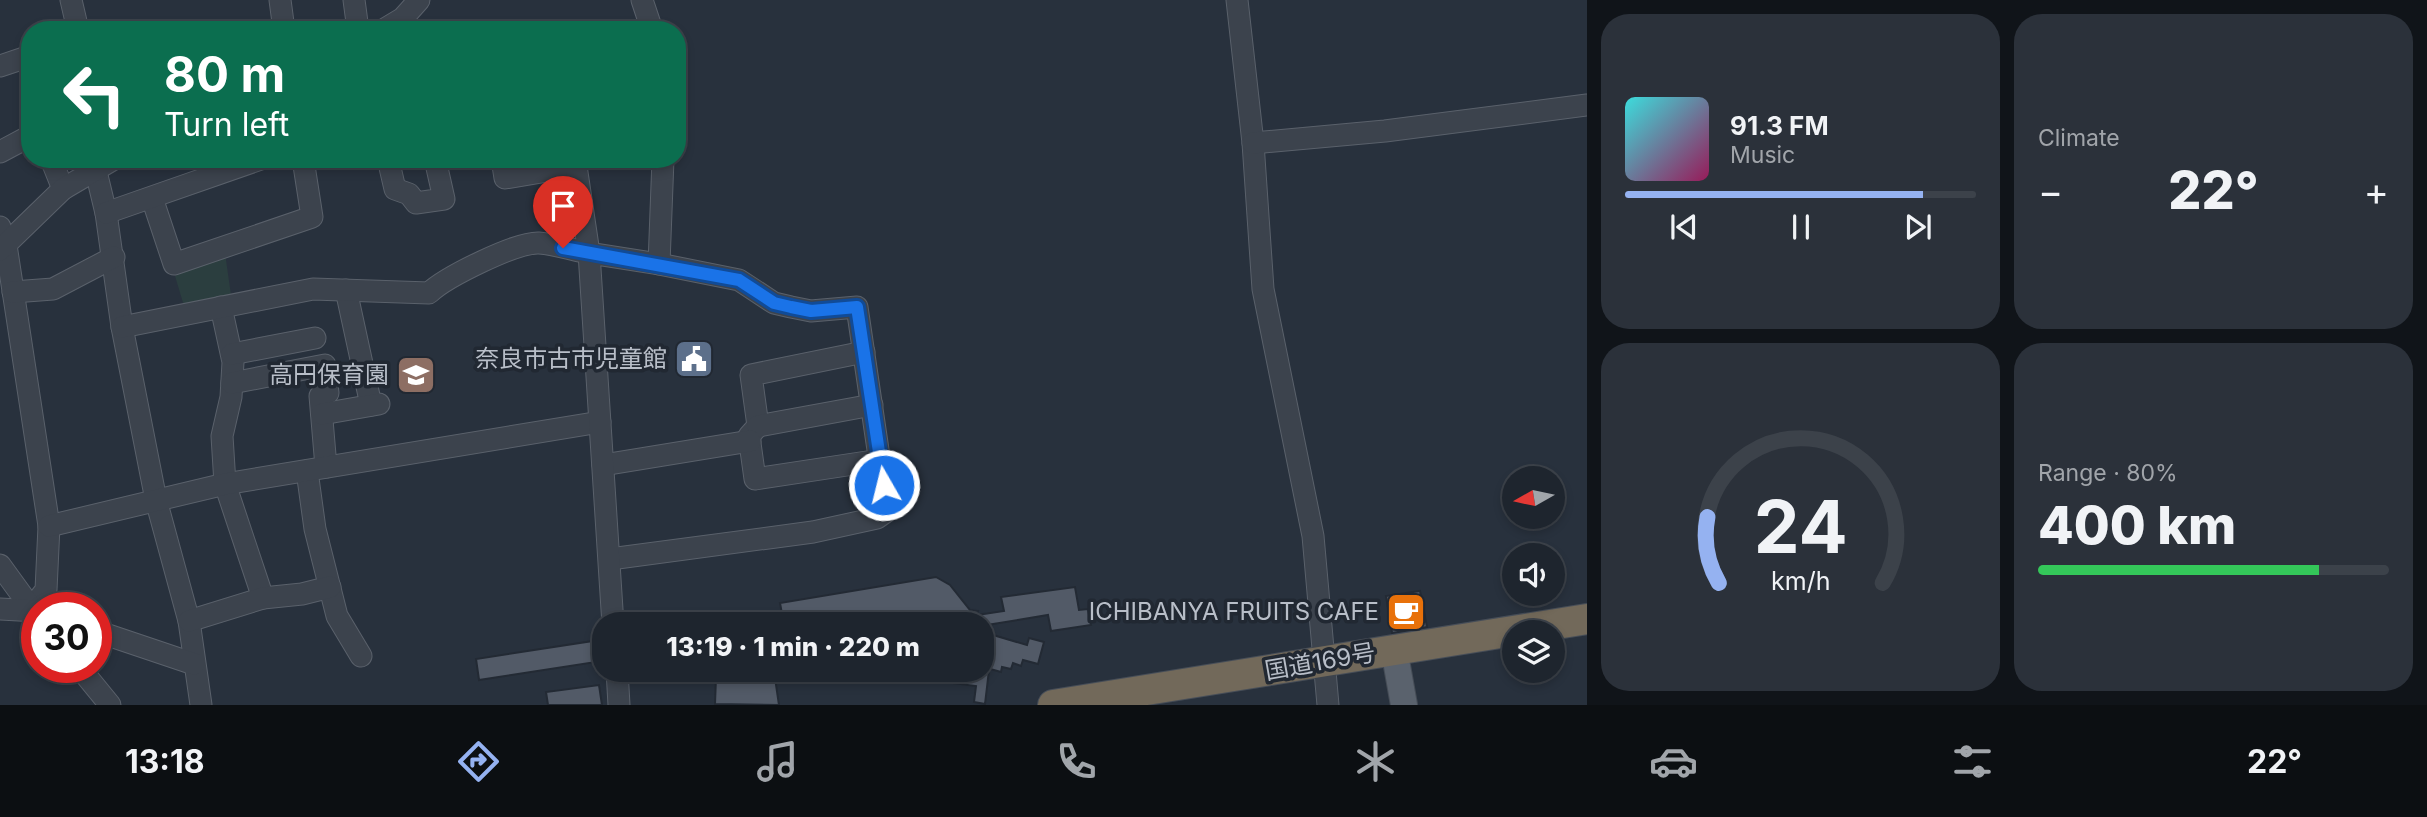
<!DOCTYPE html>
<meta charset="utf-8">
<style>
:root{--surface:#1e252e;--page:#2b313a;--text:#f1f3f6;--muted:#a1a5aa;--line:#3c424a;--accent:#95b2f1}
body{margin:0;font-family:Inter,"Noto Sans JP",sans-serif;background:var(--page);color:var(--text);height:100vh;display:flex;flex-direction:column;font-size:26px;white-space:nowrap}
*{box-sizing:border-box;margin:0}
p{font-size:23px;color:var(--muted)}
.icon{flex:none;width:38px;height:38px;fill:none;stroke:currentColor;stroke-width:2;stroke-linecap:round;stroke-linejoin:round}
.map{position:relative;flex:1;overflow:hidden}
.side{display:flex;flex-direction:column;gap:14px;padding:14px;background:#101419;width:840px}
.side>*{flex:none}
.hud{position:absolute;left:21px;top:21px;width:665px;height:147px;border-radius:28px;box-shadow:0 4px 10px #0003,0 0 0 2px var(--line);background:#0b6e4f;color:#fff;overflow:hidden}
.needle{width:46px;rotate:261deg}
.buttons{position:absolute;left:1502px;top:466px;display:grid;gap:14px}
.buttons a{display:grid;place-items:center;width:63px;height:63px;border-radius:50%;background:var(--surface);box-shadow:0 4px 10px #0003,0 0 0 2px var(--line);font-size:35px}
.speed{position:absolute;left:21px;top:592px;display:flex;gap:14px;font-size:35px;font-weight:700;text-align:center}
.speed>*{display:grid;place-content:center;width:91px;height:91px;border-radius:50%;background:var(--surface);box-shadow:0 4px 10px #0003,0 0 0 2px var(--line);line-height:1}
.speed .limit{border:10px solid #d22;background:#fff;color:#111}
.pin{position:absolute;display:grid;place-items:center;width:60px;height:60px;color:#fff;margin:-72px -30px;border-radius:50% 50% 50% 0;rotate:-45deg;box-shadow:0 0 7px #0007}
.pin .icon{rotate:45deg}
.me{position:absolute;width:77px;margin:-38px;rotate:352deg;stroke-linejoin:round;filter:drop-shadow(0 0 5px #0008)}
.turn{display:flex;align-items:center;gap:24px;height:147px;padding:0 28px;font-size:32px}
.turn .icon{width:91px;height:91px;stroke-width:2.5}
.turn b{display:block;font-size:49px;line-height:60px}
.big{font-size:52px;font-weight:800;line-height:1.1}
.side .tile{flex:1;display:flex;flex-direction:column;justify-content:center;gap:10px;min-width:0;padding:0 24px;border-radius:28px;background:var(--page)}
.side .dial{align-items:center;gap:0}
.dial svg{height:182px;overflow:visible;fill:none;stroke:var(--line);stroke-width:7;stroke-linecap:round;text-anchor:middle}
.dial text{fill:var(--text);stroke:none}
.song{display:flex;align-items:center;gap:21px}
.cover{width:84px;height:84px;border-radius:10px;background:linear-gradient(135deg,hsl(180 70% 55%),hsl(330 70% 35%))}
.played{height:7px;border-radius:4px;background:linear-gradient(90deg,var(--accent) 85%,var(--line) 85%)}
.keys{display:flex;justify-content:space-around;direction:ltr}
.heat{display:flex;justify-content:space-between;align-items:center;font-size:38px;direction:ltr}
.charge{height:10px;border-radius:5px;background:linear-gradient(90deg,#34c759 80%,var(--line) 0)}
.side .tiles{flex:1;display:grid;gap:14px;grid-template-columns:repeat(2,1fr)}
.trip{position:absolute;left:592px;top:612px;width:402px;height:70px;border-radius:28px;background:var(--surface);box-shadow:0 4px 10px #0003,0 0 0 2px var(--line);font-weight:800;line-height:70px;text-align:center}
.dock{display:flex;height:112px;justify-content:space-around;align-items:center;background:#0c0f12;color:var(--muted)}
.dock .icon{width:49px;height:49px}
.dock .selected{color:var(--accent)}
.dock b{font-size:32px;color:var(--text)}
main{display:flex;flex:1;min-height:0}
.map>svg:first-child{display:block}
</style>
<main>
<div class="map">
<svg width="1587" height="705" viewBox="0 0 1587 705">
<rect width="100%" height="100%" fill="#28313d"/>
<path fill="#2b3e3f" d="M225,253l6,42 -47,11 -9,-30z"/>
<g fill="#525a67" stroke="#232a34" stroke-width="2">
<path d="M936,577l14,8 20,25 8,1 -1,4 27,-4 -3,-14 74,-10 4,23 9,-1 3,16 -40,6 -3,-16 -61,10h-28l1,-13 -79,13h-97l-4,-22z"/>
<path d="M1420,591l7,36 -35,6 -6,-37z"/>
<path d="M993,635l34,10 2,-7 15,4 -6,22 -15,-4 -2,6 -8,-3 -2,6 -9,-2 -1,5 -18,-5 12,-18z"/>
<path d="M593,641l3,21 -117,18 -3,-21z"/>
<path d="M953,670h36l-4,34 -11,-2 2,-16 -24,-3z"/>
<path d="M774,671l5,34 -64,-1 1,-27z"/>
<path d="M599,685l3,20h-54l-2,-13z"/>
</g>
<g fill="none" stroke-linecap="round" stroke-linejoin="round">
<g stroke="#5a616b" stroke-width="23">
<g id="minor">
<path d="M71,0l7,30"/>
<path d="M280,0l4,30"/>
<path d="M354,0l4,30"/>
<path d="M642,0l10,30"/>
<path d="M1237,0l16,143 10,146 50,247 15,169"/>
<path d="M383,30l20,-12 16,-18"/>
<path d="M0,66l30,-10"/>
<path d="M1253,143l132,-12 202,-26"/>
<path d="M0,152l30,-16"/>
<path d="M51,159l12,30"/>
<path d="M93,159l13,54 16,114 34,173 33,121 12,84"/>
<path d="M388,159l7,30 14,5 7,9 28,-4 -9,-40"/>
<path d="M502,159l3,19 72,-12"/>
<path d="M152,198l22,66 138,-47 -9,-58"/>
<path d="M106,213l155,-54"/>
<path d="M0,227l6,18 43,281 -3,64 -15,19"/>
<path d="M0,250l63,-61 51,-30"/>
<path d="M346,290l25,115"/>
<path d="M13,292l40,-3 61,-32"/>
<path d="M221,307l12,55 -2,35 -9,39 3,48 38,114"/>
<path d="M122,327l191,-38 116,4c17,-16 87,-51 110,-50 16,1 34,7 50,10l-14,-94"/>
<path d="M864,352l-113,23 7,51 -9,10 6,43 125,-19"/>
<path d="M232,354l83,-16"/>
<path d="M232,383l93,-18 3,28 -8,3 6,71"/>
<path d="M322,414l57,-10"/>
<path d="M758,426l114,-21"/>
<path d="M603,465l147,-24"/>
<path d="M307,471l8,58 22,87 24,40"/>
<path d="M49,526l176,-42 375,-62"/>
<path d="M610,559l203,-27 64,-14 10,-7 -30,-204 -46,4 -20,-4 -17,-4 -35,-23 -80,-16"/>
<path d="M0,565l37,51"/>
<path d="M0,609l37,2"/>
<path d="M189,621l74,-23 39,-4 28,-7"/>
<path d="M613,625l-24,-372 70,11 4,-105"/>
<path d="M96,631l98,33"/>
<path d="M79,667l31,38"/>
<path d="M617,670l2,35"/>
</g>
</g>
<g stroke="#454c56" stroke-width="28">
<path id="major" d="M1394,649l10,56"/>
</g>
<g stroke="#474e58" stroke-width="32">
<path id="highway" d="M1053,705l534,-86"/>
</g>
<use href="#minor" stroke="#3c434d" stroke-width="21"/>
<use href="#major" stroke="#5a626d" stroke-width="26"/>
<use href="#highway" stroke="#72695a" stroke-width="30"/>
</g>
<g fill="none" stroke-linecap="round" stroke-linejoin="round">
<g stroke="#114b97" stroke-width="18">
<path id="route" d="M563,248l176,32 35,23 17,4 20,4 46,-4 27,178"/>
</g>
<use href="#route" stroke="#1a73e8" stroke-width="12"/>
</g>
<defs>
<g id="civic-square" transform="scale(2.0125)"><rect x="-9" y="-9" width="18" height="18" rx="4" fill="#5c6f8a" stroke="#212832"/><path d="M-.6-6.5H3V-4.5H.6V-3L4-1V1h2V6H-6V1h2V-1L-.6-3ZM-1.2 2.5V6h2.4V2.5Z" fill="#fff"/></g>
<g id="school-square" transform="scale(2.0125)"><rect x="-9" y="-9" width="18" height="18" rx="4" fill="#8d6e63" stroke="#212832"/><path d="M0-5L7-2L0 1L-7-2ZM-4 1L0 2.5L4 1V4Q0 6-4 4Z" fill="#fff"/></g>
<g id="cafe-square" transform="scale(2.0125)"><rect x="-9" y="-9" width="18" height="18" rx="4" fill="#e8710a" stroke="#212832"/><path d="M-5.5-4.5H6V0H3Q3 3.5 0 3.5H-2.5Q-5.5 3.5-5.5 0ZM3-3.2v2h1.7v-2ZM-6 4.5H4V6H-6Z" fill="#fff"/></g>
</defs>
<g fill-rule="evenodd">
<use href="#civic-square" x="694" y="359"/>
<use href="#school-square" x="416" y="375"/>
<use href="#cafe-square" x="1406" y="612"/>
</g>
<g text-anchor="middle" stroke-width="7" stroke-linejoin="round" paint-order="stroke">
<g font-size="24" fill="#b8bec8" stroke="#212832" text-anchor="end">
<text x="667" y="367">奈良市古市児童館</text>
<text x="389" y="383">高円保育園</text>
<text x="1379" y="620">ICHIBANYA FRUITS CAFE</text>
</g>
<g font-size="24" fill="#b8bec8" stroke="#212832">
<text transform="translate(1320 662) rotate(-10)" y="8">国道169号</text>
</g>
</g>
</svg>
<div class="buttons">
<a><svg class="needle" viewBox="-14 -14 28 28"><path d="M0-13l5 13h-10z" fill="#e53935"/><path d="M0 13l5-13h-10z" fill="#a1a5aa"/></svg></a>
<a><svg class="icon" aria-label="sound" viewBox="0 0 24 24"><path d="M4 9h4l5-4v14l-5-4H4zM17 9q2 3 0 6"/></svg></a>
<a><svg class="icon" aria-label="layers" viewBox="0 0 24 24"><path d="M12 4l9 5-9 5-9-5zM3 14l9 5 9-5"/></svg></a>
</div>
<div class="speed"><div class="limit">30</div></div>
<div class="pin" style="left:563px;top:248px;background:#d93025"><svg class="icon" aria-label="arrive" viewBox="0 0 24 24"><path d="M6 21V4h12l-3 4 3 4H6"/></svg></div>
<svg class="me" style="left:884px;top:485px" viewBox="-20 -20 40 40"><circle r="17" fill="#1a73e8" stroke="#fff" stroke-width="3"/><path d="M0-11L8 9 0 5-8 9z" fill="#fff"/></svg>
<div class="trip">13:19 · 1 min · 220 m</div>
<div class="hud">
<div class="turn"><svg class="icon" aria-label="left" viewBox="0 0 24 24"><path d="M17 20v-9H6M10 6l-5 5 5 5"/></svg><div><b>80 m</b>Turn left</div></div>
</div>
</div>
<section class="side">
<div class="tiles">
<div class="tile">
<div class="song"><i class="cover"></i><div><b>91.3 FM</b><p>Music</p></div></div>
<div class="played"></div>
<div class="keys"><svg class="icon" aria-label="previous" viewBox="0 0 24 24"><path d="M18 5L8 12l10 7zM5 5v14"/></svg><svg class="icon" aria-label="pause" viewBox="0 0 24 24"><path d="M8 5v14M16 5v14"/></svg><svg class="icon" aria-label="next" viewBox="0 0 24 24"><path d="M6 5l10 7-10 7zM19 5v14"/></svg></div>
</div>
<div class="tile"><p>Climate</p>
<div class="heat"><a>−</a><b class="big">22°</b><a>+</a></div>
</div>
<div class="tile dial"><svg viewBox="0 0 100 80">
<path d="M14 69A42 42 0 1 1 86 69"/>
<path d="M14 69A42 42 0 0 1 9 40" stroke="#95b2f1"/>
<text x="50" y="56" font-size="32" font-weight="700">24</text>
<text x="50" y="72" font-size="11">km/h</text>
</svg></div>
<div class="tile"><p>Range · 80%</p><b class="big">400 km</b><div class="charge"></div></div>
</div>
</section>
</main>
<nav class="dock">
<b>13:18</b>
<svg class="icon selected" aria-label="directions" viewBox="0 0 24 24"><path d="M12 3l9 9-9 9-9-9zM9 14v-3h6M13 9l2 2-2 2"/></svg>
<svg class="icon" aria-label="music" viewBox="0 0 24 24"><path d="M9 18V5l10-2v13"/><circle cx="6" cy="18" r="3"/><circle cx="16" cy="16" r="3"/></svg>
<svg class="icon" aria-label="phone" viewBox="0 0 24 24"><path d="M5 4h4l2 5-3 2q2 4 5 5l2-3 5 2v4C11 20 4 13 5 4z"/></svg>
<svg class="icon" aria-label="climate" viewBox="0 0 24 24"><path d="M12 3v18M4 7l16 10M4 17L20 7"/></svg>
<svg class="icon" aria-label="car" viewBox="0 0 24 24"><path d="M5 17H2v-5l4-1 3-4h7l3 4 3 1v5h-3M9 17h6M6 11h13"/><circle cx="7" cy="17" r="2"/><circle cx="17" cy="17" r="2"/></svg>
<svg class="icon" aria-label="filters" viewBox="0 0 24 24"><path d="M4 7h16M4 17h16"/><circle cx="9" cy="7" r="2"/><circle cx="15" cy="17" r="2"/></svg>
<b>22°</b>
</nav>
